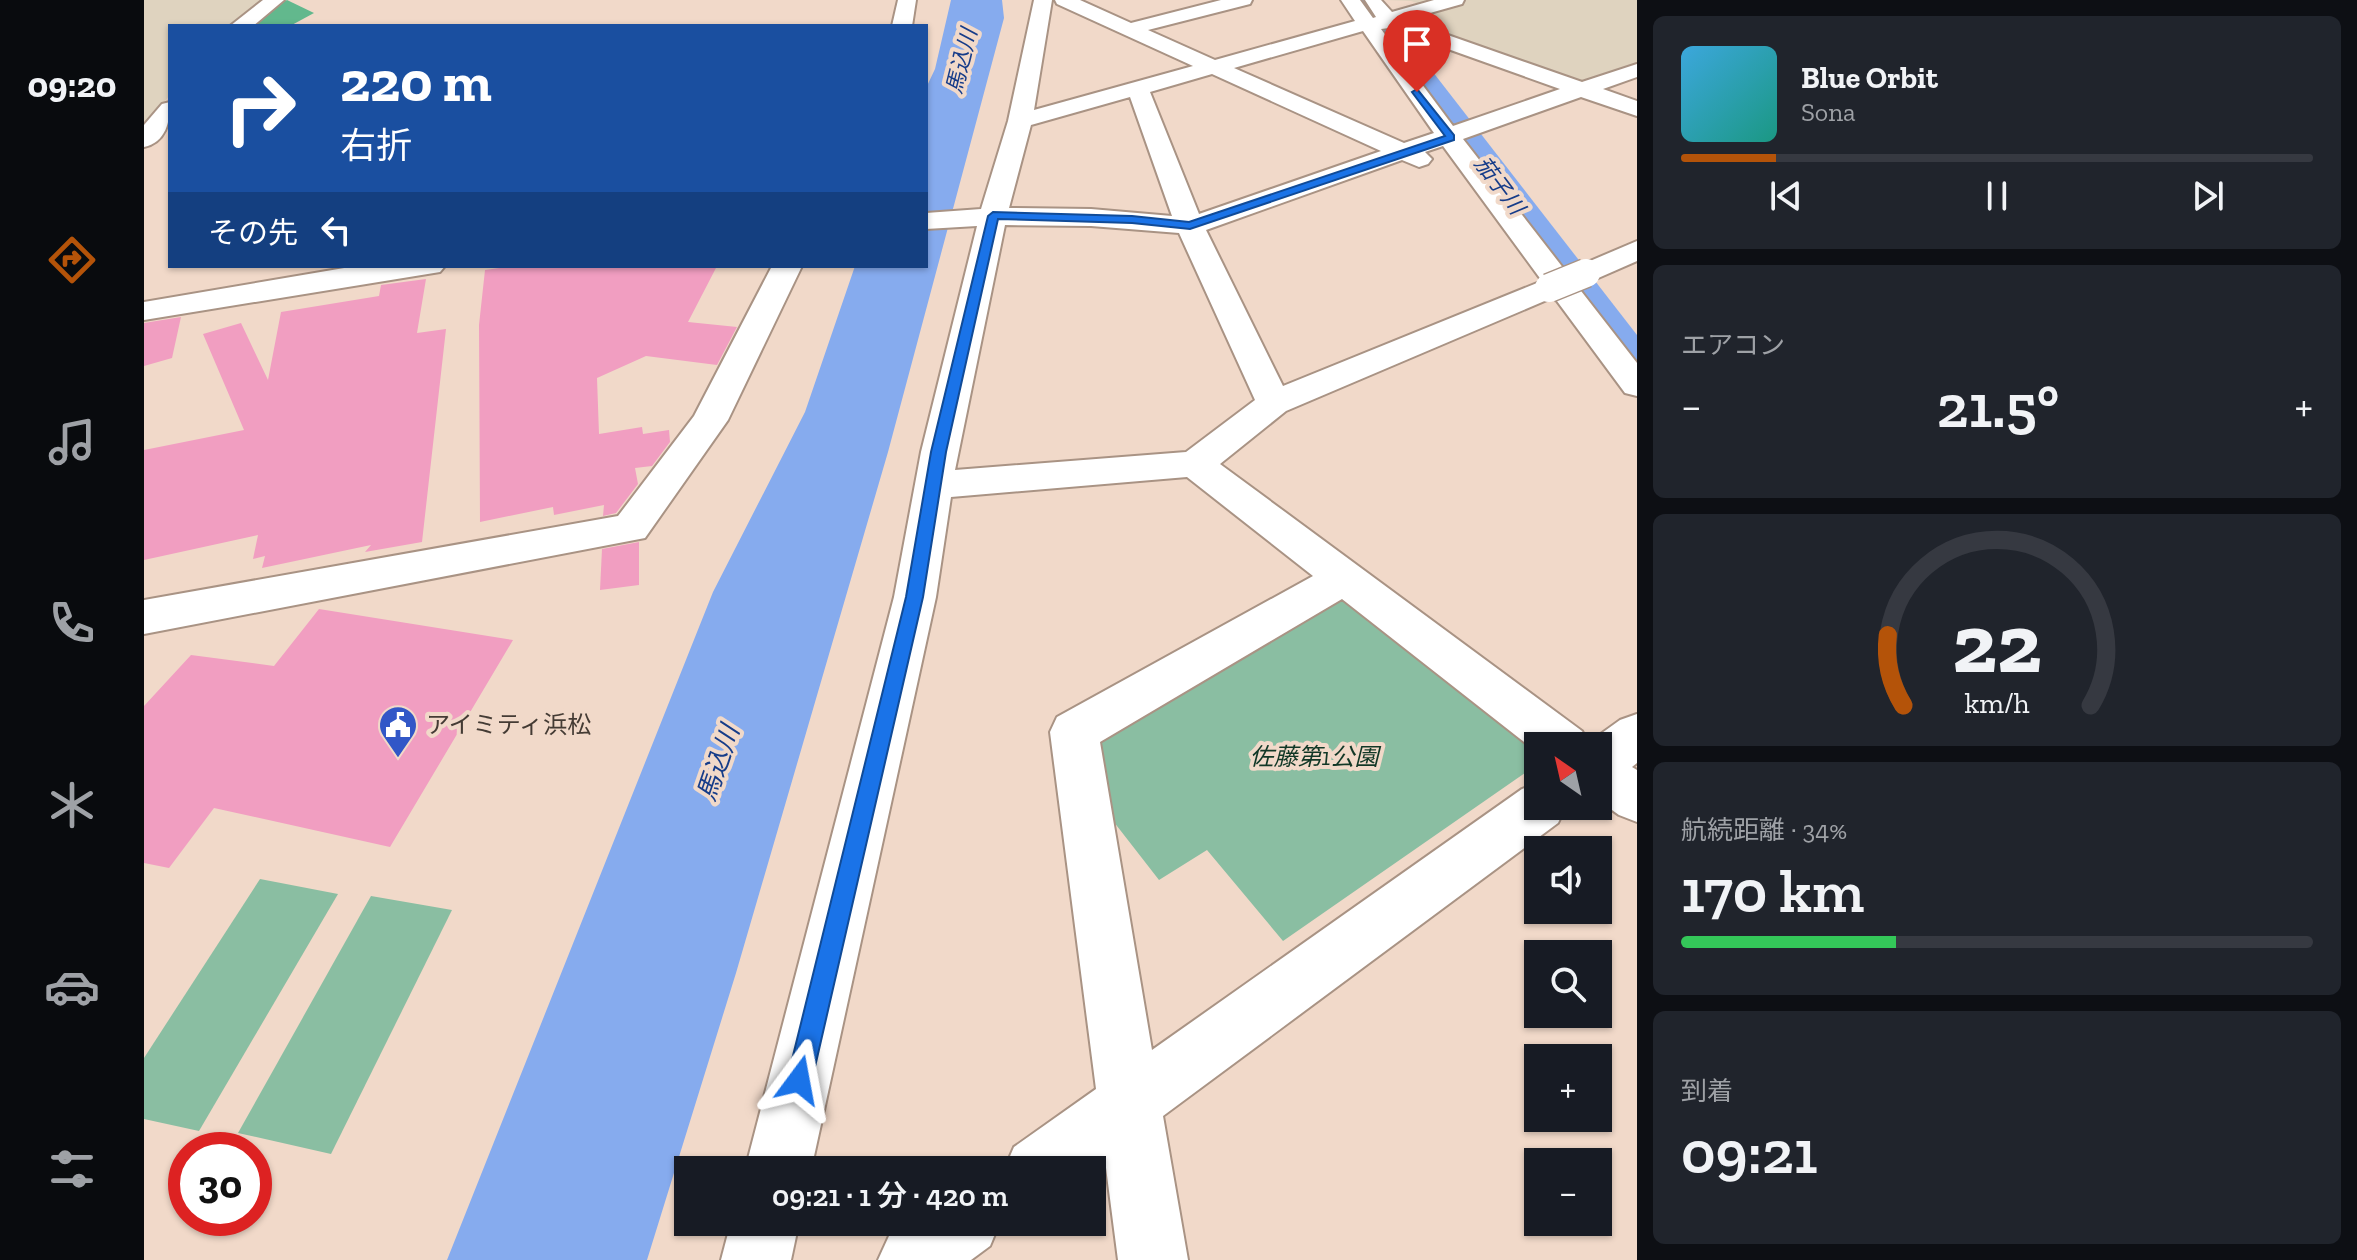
<!DOCTYPE html>
<html lang="ja">
<meta charset="utf-8">
<style>
:root{--surface:#171b24;--page:#20242c;--text:#f1f3f6;--muted:#9ea1a6;--line:#363941;--accent:#b45309}
body{margin:0;font-family:"Zilla Slab","Noto Sans JP",serif;background:var(--page);color:var(--text);height:100vh;display:flex;flex-direction:column;font-size:30px;white-space:nowrap}
*{box-sizing:border-box;margin:0}
p{font-size:26px;color:var(--muted)}
.icon{flex:none;width:44px;height:44px;fill:none;stroke:currentColor;stroke-width:2;stroke-linecap:round;stroke-linejoin:round}
.map{position:relative;flex:1;overflow:hidden}
.sheet{display:flex;flex-direction:column;gap:16px;padding:16px;background:#0d0f14;width:720px}
.sheet>*{flex:none}
.banner{position:absolute;left:24px;top:24px;width:760px;height:244px;border-radius:0px;box-shadow:0 2px 6px #0004;background:#1a4fa0;color:#fff;overflow:hidden}
.needle{width:52px;rotate:326deg}
.buttons{position:absolute;left:1380px;top:732px;display:grid;gap:16px}
.buttons a{display:grid;place-items:center;width:88px;height:88px;border-radius:0px;background:var(--surface);box-shadow:0 2px 6px #0004;font-size:40px}
.speed{position:absolute;left:24px;top:1132px;display:flex;gap:16px;font-size:40px;font-weight:700;text-align:center}
.speed>*{display:grid;place-content:center;width:104px;height:104px;border-radius:50%;background:var(--surface);box-shadow:0 2px 6px #0004;line-height:1}
.speed .limit{border:12px solid #d22;background:#fff;color:#111}
.pin{position:absolute;display:grid;place-items:center;width:68px;height:68px;color:#fff;margin:-82px -34px;border-radius:50% 50% 50% 0;rotate:-45deg;box-shadow:0 0 8px #0007}
.pin .icon{rotate:45deg}
.me{position:absolute;width:88px;margin:-44px;rotate:13deg;stroke-linejoin:round;filter:drop-shadow(0 0 6px #0008)}
.turn{display:flex;align-items:center;gap:28px;height:168px;padding:0 40px;font-size:36px}
.turn .icon{width:104px;height:104px;stroke-width:2.5}
.turn b{display:block;font-size:56px;line-height:68px}
.then{display:flex;align-items:center;height:76px;padding:0 40px;background:#0003;gap:16px;font-size:30px}
.big{font-size:60px;font-weight:600;line-height:1.1}
.sheet .card{flex:1;display:flex;flex-direction:column;justify-content:center;gap:12px;min-width:0;padding:0 28px;border-radius:12px;background:var(--page)}
.sheet .dial{align-items:center;gap:0}
.dial svg{height:208px;overflow:visible;fill:none;stroke:var(--line);stroke-width:7;stroke-linecap:round;text-anchor:middle}
.dial text{fill:var(--text);stroke:none}
.song{display:flex;align-items:center;gap:24px}
.cover{width:96px;height:96px;border-radius:12px;background:linear-gradient(135deg,hsl(200 70% 55%),hsl(170 70% 35%))}
.played{height:8px;border-radius:4px;background:linear-gradient(90deg,var(--accent) 15%,var(--line) 15%)}
.keys{display:flex;justify-content:space-around;direction:ltr}
.heat{display:flex;justify-content:space-between;align-items:center;font-size:44px;direction:ltr}
.charge{height:12px;border-radius:6px;background:linear-gradient(90deg,#34c759 34%,var(--line) 0)}
.trip{position:absolute;left:530px;top:1156px;width:432px;height:80px;border-radius:0px;background:var(--surface);box-shadow:0 2px 6px #0004;font-weight:600;line-height:80px;text-align:center}
main{display:flex;flex:1;min-height:0}
.tab-bar{display:flex;flex-direction:column;width:144px;justify-content:space-around;align-items:center;background:#090b0e;color:var(--muted)}
.tab-bar .icon{width:56px;height:56px}
.tab-bar .active{color:var(--accent)}
.tab-bar b{font-size:36px;color:var(--text)}
.map>svg:first-child{display:block}
</style>
<main>
<nav class="tab-bar">
<b>09:20</b>
<svg class="icon active" aria-label="directions" viewBox="0 0 24 24"><path d="M12 3l9 9-9 9-9-9zM9 14v-3h6M13 9l2 2-2 2"/></svg>
<svg class="icon" aria-label="music" viewBox="0 0 24 24"><path d="M9 18V5l10-2v13"/><circle cx="6" cy="18" r="3"/><circle cx="16" cy="16" r="3"/></svg>
<svg class="icon" aria-label="phone" viewBox="0 0 24 24"><path d="M5 4h4l2 5-3 2q2 4 5 5l2-3 5 2v4C11 20 4 13 5 4z"/></svg>
<svg class="icon" aria-label="climate" viewBox="0 0 24 24"><path d="M12 3v18M4 7l16 10M4 17L20 7"/></svg>
<svg class="icon" aria-label="car" viewBox="0 0 24 24"><path d="M5 17H2v-5l4-1 3-4h7l3 4 3 1v5h-3M9 17h6M6 11h13"/><circle cx="7" cy="17" r="2"/><circle cx="17" cy="17" r="2"/></svg>
<svg class="icon" aria-label="filters" viewBox="0 0 24 24"><path d="M4 7h16M4 17h16"/><circle cx="9" cy="7" r="2"/><circle cx="15" cy="17" r="2"/></svg>
</nav>
<div class="map">
<svg width="1493" height="1260" viewBox="0 0 1493 1260">
<rect width="100%" height="100%" fill="#f1d9c9"/>
<g fill="#dfd3bf">
<path d="M0,0h121l-36,26h-59v69l-26,30z"/>
<path d="M1242,0h251v65l-55,21 -175,-62 -2,-6 30,-9 -24,-8z"/>
</g>
<g fill="#8abea2">
<path d="M1189,592l205,156v16l-255,177 -76,-91 -48,30 -63,-81 -10,-64z"/>
<path d="M116,879l78,15 -139,237 -55,-12v-61z"/>
<path d="M227,896l81,14 -121,244 -93,-21z"/>
</g>
<path fill="#62b88d" d="M143,0l27,13 -24,13h-41l5,-7z"/>
<path fill="#86abee" d="M807,0h51l2,18 -116,434 -152,521 -89,287h-200l266,-668 92,-180 50,-146h71v-178l9,-19z"/>
<g fill="none" stroke-linecap="round" stroke-linejoin="round">
<path fill="#86abee" fill-rule="evenodd" d="M1204,0h29l260,335v51l-18,-5z"/>
</g>
<g fill="#f19ec1">
<path d="M369,266h204l-29,56 49,5 -20,38 -71,-9 -49,22 2,56 43,-7 1,7 26,-4 1,12 -18,24 -17,2 3,16 -22,29 -13,3 1,-11 -50,10 -1,-8 -73,15 -1,-197 6,-55z"/>
<path d="M282,279l-9,54 29,-4 -24,213 -57,10 6,-7 -109,23 3,-12 -12,3 5,-24 -114,25v-110l100,-20 -41,-96 38,-11 27,57 13,-68 98,-16 2,-11z"/>
<path d="M37,317l-9,41 -28,8v-43z"/>
<path d="M495,542v43l-39,5 2,-41z"/>
<path d="M175,609l194,31 -123,207 -176,-39 -45,60 -25,-5v-157l47,-51 83,11z"/>
</g>
<g fill="none" stroke-linecap="round" stroke-linejoin="round">
<g stroke="#a99384" stroke-width="4">
<g id="minor">
<path d="M119,0h21l-31,26h-23z"/>
<path d="M754,0h18l-4,26h-20z"/>
<path d="M890,0h18l-18,110 159,-44 -136,-62 -2,-4h25l51,23 90,-23h31l-2,4 -102,26 67,30 140,-39 -14,-21h19l13,18 3,-1 -11,-17h16l11,12 42,-12h30l-2,4 -57,16 177,62 55,-18v13l-34,12 34,12v15l-56,-19 -118,42 174,224v33l-12,-3 -71,-96 -268,114 -66,53 362,267 6,12 32,-23 17,-6v49l-5,4 5,3v52l-18,-7 -21,-15v-54h-60v7l-196,-154 -242,143 52,308 370,-261 16,-6v23h28l-8,17 -395,293 25,144h-70l-13,-100 -14,10h-87l10,-23 82,-58 -46,-357 7,-15 256,-141 -126,-99 -236,20 -15,100 -125,573h-66l149,-573 27,-145 56,-226 -51,3v-16l55,-4 27,-88zM1245,28l171,61 -107,37 -72,-97zM1219,31l71,102 -30,10 -170,-75zM1068,74l169,77 -182,63 -49,-122zM986,97l42,119 -81,-7 -82,-1 22,-83zM1299,146l99,135 -259,105 -77,-156 196,-70 17,7 9,-3 4,-5 -7,-7zM861,225l86,1 88,7 76,167 -69,52 -231,18z"/>
<path d="M26,102c0,20 -4,40 -26,45v-22l18,-21z"/>
<path d="M1493,241v20l-41,18 -10,3 -10,-3 -5,-6 5,-6z"/>
<path d="M212,266h89l-5,6 -296,48v-18z"/>
<path d="M628,266h30l-74,154 -83,118 -501,96v-34l474,-84 76,-100z"/>
<path d="M587,1222h68l-8,38h-70z"/>
<path d="M764,1222h92l-10,24 -19,14h-93l11,-24z"/>
</g>
</g>
<use href="#minor" fill="#fff" fill-rule="evenodd"/>
<g stroke="#a99384" stroke-width="31" stroke-linecap="butt">
<path id="minor-bridge" d="M1405,288l37,-15"/>
</g>
<use href="#minor-bridge" stroke="#fff" stroke-width="28"/>
</g>
<path fill="#1a73e8" stroke="#114b97" stroke-width="2" d="M1273,89l37,46v5l-264,89 -58,-6 -134,-4 -52,233 -23,145 -111,483 -4,9 -9,3 -9,-3 -3,-9 119,-483 25,-145 57,-236 5,-4 139,4 57,6 256,-86 -33,-44z"/>
<defs>
<g id="civic-pin" transform="scale(2)"><path d="M0 17L-7.5 6A9.5 9.5 0 1 1 7.5 6Z" fill="#3257c7" stroke="#f1d9c9"/><path d="M-.6-6.5H3V-4.5H.6V-3L4-1V1h2V6H-6V1h2V-1L-.6-3ZM-1.2 2.5V6h2.4V2.5Z" fill="#fff"/></g>
</defs>
<g fill-rule="evenodd">
<use href="#civic-pin" x="254" y="725"/>
</g>
<g text-anchor="middle" stroke-width="8" stroke-linejoin="round" paint-order="stroke">
<g font-size="22" font-style="italic" fill="#163c89" stroke="#f1d9c9">
<text transform="translate(817 61) rotate(-76)" y="8">馬込川</text>
<text transform="translate(1356 185) rotate(53)" y="8">茄子川</text>
</g>
<g font-size="24" fill="#443b34" stroke="#f1d9c9" text-anchor="start">
<text x="282" y="733">アイミティ浜松</text>
</g>
<g font-size="24" font-style="italic" fill="#113726" stroke="#f1d9c9">
<text x="1170" y="765">佐藤第1公園</text>
</g>
<g font-size="26" font-style="italic" fill="#163c89" stroke="#f1d9c9">
<text transform="translate(574 763) rotate(-71)" y="9">馬込川</text>
</g>
</g>
</svg>
<div class="buttons">
<a><svg class="needle" viewBox="-14 -14 28 28"><path d="M0-13l5 13h-10z" fill="#e53935"/><path d="M0 13l5-13h-10z" fill="#9ea1a6"/></svg></a>
<a><svg class="icon" aria-label="sound" viewBox="0 0 24 24"><path d="M4 9h4l5-4v14l-5-4H4zM17 9q2 3 0 6"/></svg></a>
<a><svg class="icon" aria-label="search" viewBox="0 0 24 24"><circle cx="10" cy="10" r="6"/><path d="M15 15l6 6"/></svg></a>
<a>+</a>
<a>−</a>
</div>
<div class="speed"><div class="limit">30</div></div>
<div class="pin" style="left:1273px;top:92px;background:#d93025"><svg class="icon" aria-label="arrive" viewBox="0 0 24 24"><path d="M6 21V4h12l-3 4 3 4H6"/></svg></div>
<svg class="me" style="left:655px;top:1080px" viewBox="-20 -20 40 40"><path d="M0-17L14 15 0 8-14 15z" fill="#1a73e8" stroke="#fff" stroke-width="4"/></svg>
<div class="trip">09:21 · 1 分 · 420 m</div>
<div class="banner">
<div class="turn"><svg class="icon" aria-label="right" viewBox="0 0 24 24"><path d="M7 20v-9h11M14 6l5 5-5 5"/></svg><div><b>220 m</b>右折</div></div>
<div class="then">その先<svg class="icon" aria-label="left" viewBox="0 0 24 24"><path d="M17 20v-9H6M10 6l-5 5 5 5"/></svg></div>
</div>
</div>
<section class="sheet">
<div class="card">
<div class="song"><i class="cover"></i><div><b>Blue Orbit</b><p>Sona</p></div></div>
<div class="played"></div>
<div class="keys"><svg class="icon" aria-label="previous" viewBox="0 0 24 24"><path d="M18 5L8 12l10 7zM5 5v14"/></svg><svg class="icon" aria-label="pause" viewBox="0 0 24 24"><path d="M8 5v14M16 5v14"/></svg><svg class="icon" aria-label="next" viewBox="0 0 24 24"><path d="M6 5l10 7-10 7zM19 5v14"/></svg></div>
</div>
<div class="card"><p>エアコン</p>
<div class="heat"><a>−</a><b class="big">21.5°</b><a>+</a></div>
</div>
<div class="card dial"><svg viewBox="0 0 100 80">
<path d="M14 69A42 42 0 1 1 86 69"/>
<path d="M14 69A42 42 0 0 1 8 42" stroke="#b45309"/>
<text x="50" y="56" font-size="32" font-weight="700">22</text>
<text x="50" y="72" font-size="11">km/h</text>
</svg></div>
<div class="card"><p>航続距離 · 34%</p><b class="big">170 km</b><div class="charge"></div></div>
<div class="card"><p>到着</p><b class="big">09:21</b></div>
</section>
</main>
